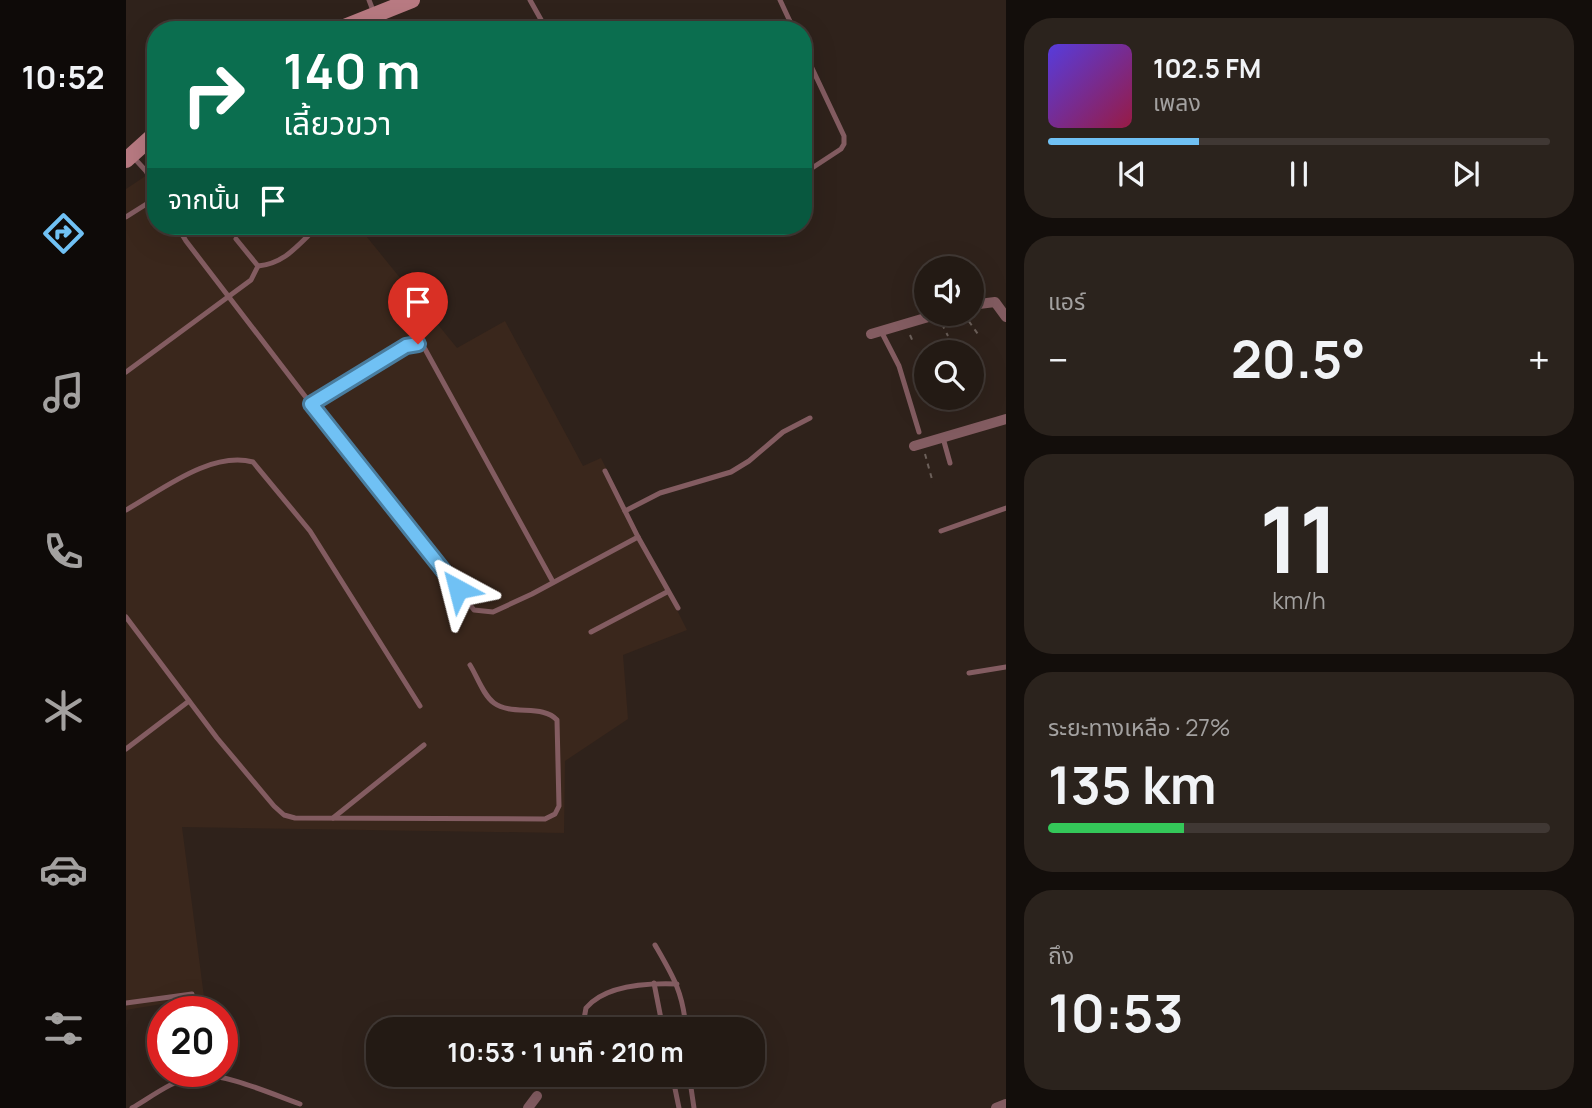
<!DOCTYPE html>
<html lang="th">
<meta charset="utf-8">
<style>
:root{--surface:#231a14;--page:#2b231d;--text:#f1f3f6;--muted:#a3a1a0;--line:#403834;--accent:#70c1f4}
body{margin:0;font-family:Manrope,"Noto Sans Thai",sans-serif;background:var(--page);color:var(--text);height:100vh;display:flex;flex-direction:column;font-size:26px;white-space:nowrap}
*{box-sizing:border-box;margin:0}
p{font-size:23px;color:var(--muted)}
.icon{flex:none;width:38px;height:38px;fill:none;stroke:currentColor;stroke-width:2;stroke-linecap:round;stroke-linejoin:round}
.map{position:relative;flex:1;overflow:hidden}
.details{display:flex;flex-direction:column;gap:18px;padding:18px;background:#130e0b;width:586px}
.details>*{flex:none}
.guide{position:absolute;left:21px;top:21px;width:665px;height:214px;border-radius:28px;box-shadow:0 7px 28px #0002,0 0 0 2px var(--line);background:#0b6e4f;color:#fff;overflow:hidden}
.tools{position:absolute;left:788px;top:256px;display:grid;gap:14px}
.tools a{display:grid;place-items:center;width:70px;height:70px;border-radius:50%;background:var(--surface);box-shadow:0 7px 28px #0002,0 0 0 2px var(--line);font-size:35px}
.speed{position:absolute;left:21px;top:996px;display:flex;gap:14px;font-size:35px;font-weight:700;text-align:center}
.speed>*{display:grid;place-content:center;width:91px;height:91px;border-radius:50%;background:var(--surface);box-shadow:0 7px 28px #0002,0 0 0 2px var(--line);line-height:1}
.speed .limit{border:10px solid #d22;background:#fff;color:#111}
.pin{position:absolute;display:grid;place-items:center;width:60px;height:60px;color:#fff;margin:-72px -30px;border-radius:50% 50% 50% 0;rotate:-45deg;box-shadow:0 0 7px #0007}
.pin .icon{rotate:45deg}
.me{position:absolute;width:77px;margin:-38px;rotate:322deg;stroke-linejoin:round;filter:drop-shadow(0 0 5px #0008)}
.turn{display:flex;align-items:center;gap:24px;height:147px;padding:0 21px;font-size:32px}
.turn .icon{width:91px;height:91px;stroke-width:2.5}
.turn b{display:block;font-size:49px;line-height:60px}
.then{display:flex;align-items:center;height:66px;padding:0 21px;background:#0003;gap:14px;font-size:26px}
.big{font-size:52px;font-weight:700;line-height:1.1}
.details .card{flex:1;display:flex;flex-direction:column;justify-content:center;gap:10px;min-width:0;padding:0 24px;border-radius:28px;background:var(--page)}
.details .dial{align-items:center;gap:0}
.dial b{font-size:91px;line-height:1}
.song{display:flex;align-items:center;gap:21px}
.cover{width:84px;height:84px;border-radius:10px;background:linear-gradient(135deg,hsl(250 70% 55%),hsl(340 70% 35%))}
.played{height:7px;border-radius:4px;background:linear-gradient(90deg,var(--accent) 30%,var(--line) 30%)}
.keys{display:flex;justify-content:space-around;direction:ltr}
.heat{display:flex;justify-content:space-between;align-items:center;font-size:38px;direction:ltr}
.charge{height:10px;border-radius:5px;background:linear-gradient(90deg,#34c759 27%,var(--line) 0)}
.trip{position:absolute;left:240px;top:1017px;width:399px;height:70px;border-radius:28px;background:var(--surface);box-shadow:0 7px 28px #0002,0 0 0 2px var(--line);font-weight:700;line-height:70px;text-align:center}
main{display:flex;flex:1;min-height:0}
.tabs{display:flex;flex-direction:column;width:126px;justify-content:space-around;align-items:center;background:#0e0a08;color:var(--muted)}
.tabs .icon{width:49px;height:49px}
.tabs .on{color:var(--accent)}
.tabs b{font-size:32px;color:var(--text)}
.map>svg:first-child{display:block}
</style>
<main>
<nav class="tabs">
<b>10:52</b>
<svg class="icon on" aria-label="directions" viewBox="0 0 24 24"><path d="M12 3l9 9-9 9-9-9zM9 14v-3h6M13 9l2 2-2 2"/></svg>
<svg class="icon" aria-label="music" viewBox="0 0 24 24"><path d="M9 18V5l10-2v13"/><circle cx="6" cy="18" r="3"/><circle cx="16" cy="16" r="3"/></svg>
<svg class="icon" aria-label="phone" viewBox="0 0 24 24"><path d="M5 4h4l2 5-3 2q2 4 5 5l2-3 5 2v4C11 20 4 13 5 4z"/></svg>
<svg class="icon" aria-label="climate" viewBox="0 0 24 24"><path d="M12 3v18M4 7l16 10M4 17L20 7"/></svg>
<svg class="icon" aria-label="car" viewBox="0 0 24 24"><path d="M5 17H2v-5l4-1 3-4h7l3 4 3 1v5h-3M9 17h6M6 11h13"/><circle cx="7" cy="17" r="2"/><circle cx="17" cy="17" r="2"/></svg>
<svg class="icon" aria-label="filters" viewBox="0 0 24 24"><path d="M4 7h16M4 17h16"/><circle cx="9" cy="7" r="2"/><circle cx="15" cy="17" r="2"/></svg>
</nav>
<div class="map">
<svg width="880" height="1108" viewBox="0 0 880 1108">
<rect width="100%" height="100%" fill="#2f221b"/>
<path fill="#3a271c" d="M30,169v57h202l99,122 48,-27 78,145 18,-8 86,172 -64,25 5,64 -63,42 -1,72 -382,-6 22,170 -78,13v-821z"/>
<g fill="none" stroke-linecap="round" stroke-linejoin="round">
<g stroke="#6c605a" stroke-width="2" stroke-dasharray="5 5" stroke-linecap="butt">
<path d="M837,313l17,24"/>
<path d="M816,324l6,12"/>
<path d="M784,335l4,9"/>
<path d="M799,454l8,29"/>
</g>
<g stroke="#835c61" stroke-width="5">
<path d="M243,0l5,13"/>
<path d="M404,0l14,25 8,5"/>
<path d="M654,0l14,30"/>
<path d="M677,49l41,87v8l-3,5 -35,23"/>
<path d="M8,158l12,13 10,18"/>
<path d="M0,217l30,-19"/>
<path d="M51,226l9,15 125,163 95,-58 12,-2 7,5 128,233"/>
<path d="M132,266c23,-2 36,-16 52,-32"/>
<path d="M755,331l18,35 20,66"/>
<path d="M0,372l125,-92 7,-14 -22,-27"/>
<path d="M185,404l163,206 19,2 39,-18 106,-57"/>
<path d="M817,438l7,25"/>
<path d="M479,471l33,66 40,71"/>
<path d="M0,510c36,-20 84,-59 127,-48l57,69 110,175"/>
<path d="M499,511l35,-18 71,-21 18,-11 34,-29 27,-14"/>
<path d="M815,531l65,-23"/>
<path d="M0,617l91,121 57,68 10,9 11,3 250,1 10,-5 4,-8 -2,-86c-14,-16 -45,-4 -63,-17 -11,-8 -17,-27 -24,-38"/>
<path d="M465,632l76,-40"/>
<path d="M843,673l37,-6"/>
<path d="M0,749l63,-48"/>
<path d="M207,818l91,-73"/>
<path d="M529,945c18,31 28,47 31,84"/>
<path d="M528,983l9,46"/>
<path d="M0,1003l66,-9"/>
<path d="M461,1029l-3,-10 2,-11c20,-24 63,-25 91,-24"/>
<path d="M546,1074l7,34"/>
<path d="M563,1074l5,34"/>
<path d="M6,1108c19,-11 41,-28 63,-32 26,-5 79,19 105,28"/>
</g>
<g stroke="#835c61" stroke-width="10">
<path d="M845,305l24,-3 11,15"/>
<path d="M745,334l71,-21"/>
<path d="M788,446l92,-27"/>
<path d="M402,1108l9,-12"/>
<path d="M870,1108l10,-4"/>
</g>
<g stroke="#b87a82" stroke-width="16">
<path d="M211,30l75,-30"/>
<path d="M0,160l30,-27"/>
</g>
</g>
<g fill="none" stroke-linecap="round" stroke-linejoin="round">
<g stroke="#497d9f" stroke-width="18">
<path id="route" d="M292,344l-12,2 -95,58 147,185"/>
</g>
<use href="#route" stroke="#70c1f4" stroke-width="12"/>
</g>
</svg>
<div class="tools">
<a><svg class="icon" aria-label="sound" viewBox="0 0 24 24"><path d="M4 9h4l5-4v14l-5-4H4zM17 9q2 3 0 6"/></svg></a>
<a><svg class="icon" aria-label="search" viewBox="0 0 24 24"><circle cx="10" cy="10" r="6"/><path d="M15 15l6 6"/></svg></a>
</div>
<div class="speed"><div class="limit">20</div></div>
<div class="pin" style="left:292px;top:344px;background:#d93025"><svg class="icon" aria-label="arrive" viewBox="0 0 24 24"><path d="M6 21V4h12l-3 4 3 4H6"/></svg></div>
<svg class="me" style="left:332px;top:589px" viewBox="-20 -20 40 40"><path d="M0-17L14 15 0 8-14 15z" fill="#70c1f4" stroke="#fff" stroke-width="4"/></svg>
<div class="trip">10:53 · 1 นาที · 210 m</div>
<div class="guide">
<div class="turn"><svg class="icon" aria-label="right" viewBox="0 0 24 24"><path d="M7 20v-9h11M14 6l5 5-5 5"/></svg><div><b>140 m</b>เลี้ยวขวา</div></div>
<div class="then">จากนั้น<svg class="icon" aria-label="arrive" viewBox="0 0 24 24"><path d="M6 21V4h12l-3 4 3 4H6"/></svg></div>
</div>
</div>
<section class="details">
<div class="card">
<div class="song"><i class="cover"></i><div><b>102.5 FM</b><p>เพลง</p></div></div>
<div class="played"></div>
<div class="keys"><svg class="icon" aria-label="previous" viewBox="0 0 24 24"><path d="M18 5L8 12l10 7zM5 5v14"/></svg><svg class="icon" aria-label="pause" viewBox="0 0 24 24"><path d="M8 5v14M16 5v14"/></svg><svg class="icon" aria-label="next" viewBox="0 0 24 24"><path d="M6 5l10 7-10 7zM19 5v14"/></svg></div>
</div>
<div class="card"><p>แอร์</p>
<div class="heat"><a>−</a><b class="big">20.5°</b><a>+</a></div>
</div>
<div class="card dial"><b>11</b><p>km/h</p></div>
<div class="card"><p>ระยะทางเหลือ · 27%</p><b class="big">135 km</b><div class="charge"></div></div>
<div class="card"><p>ถึง</p><b class="big">10:53</b></div>
</section>
</main>
